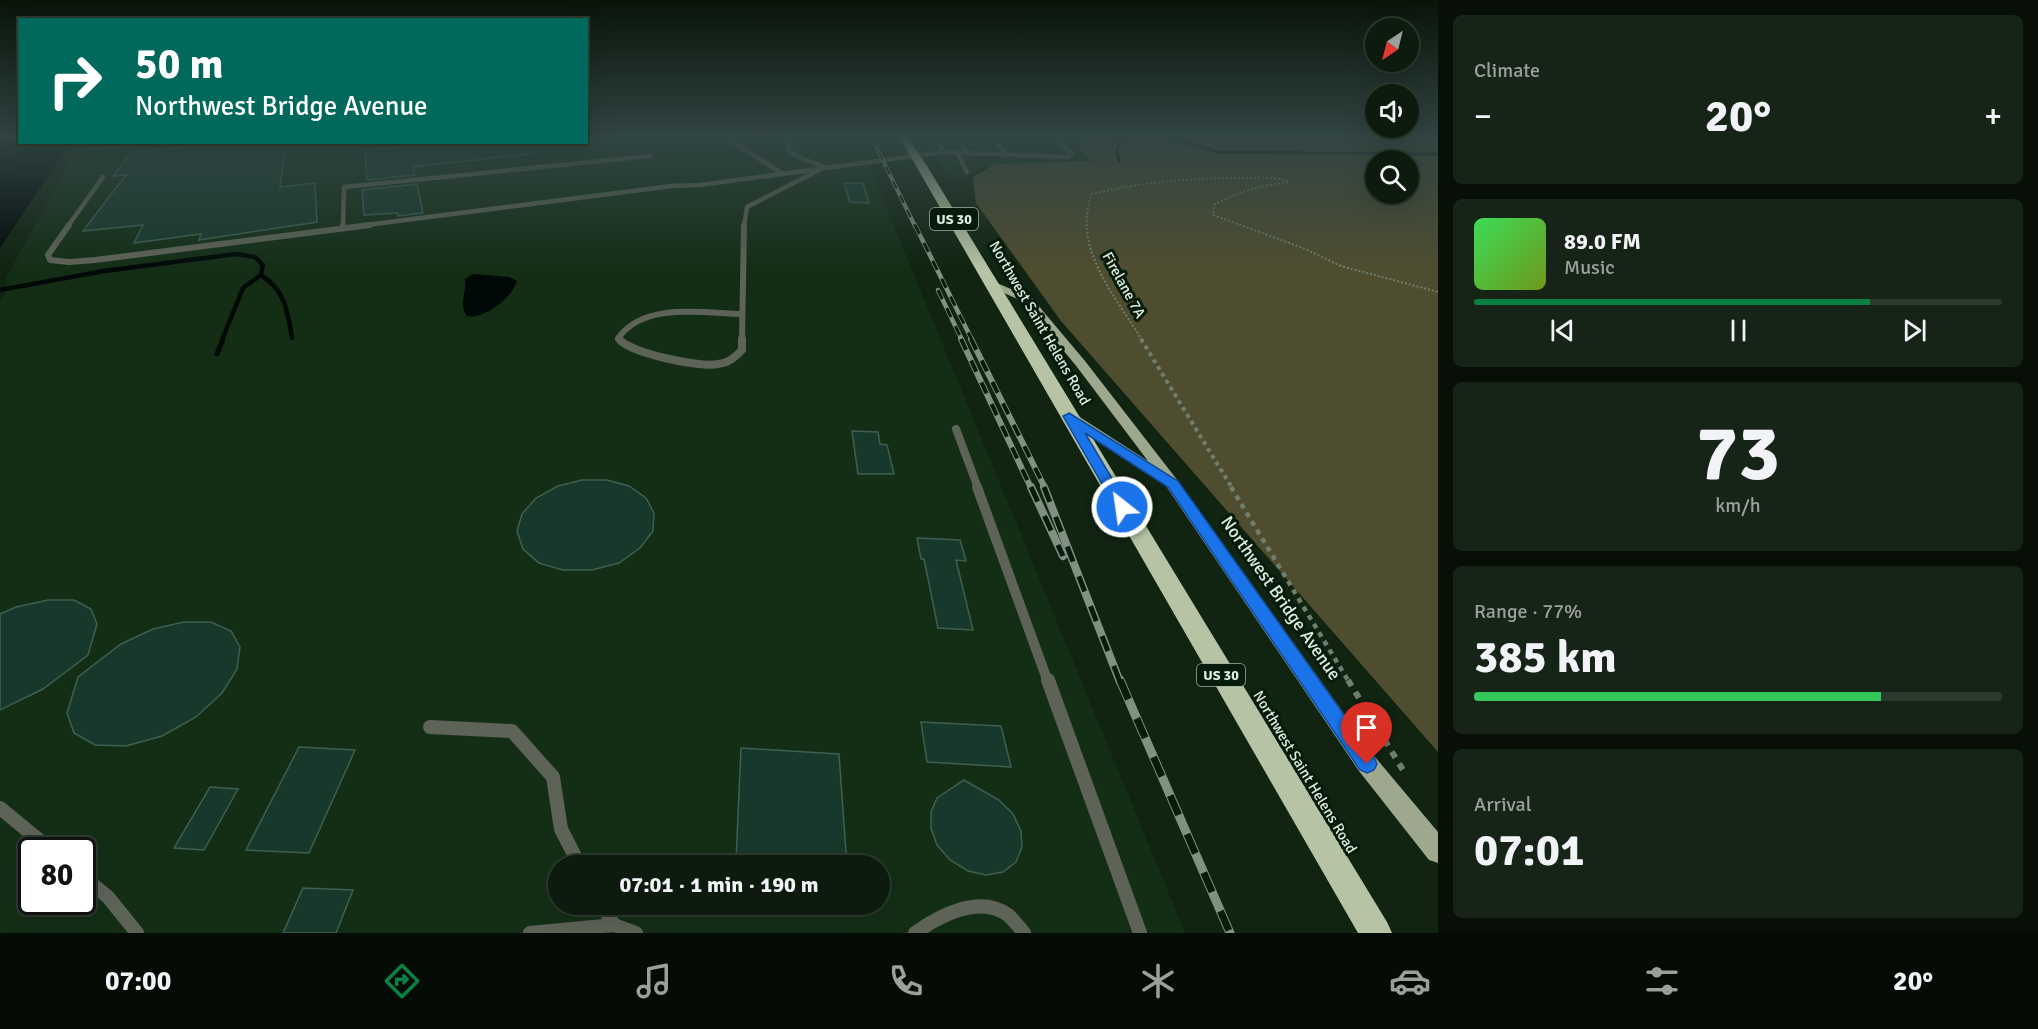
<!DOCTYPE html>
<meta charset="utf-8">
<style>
:root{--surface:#0c1b0d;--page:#152416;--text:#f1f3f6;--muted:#9aa19d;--line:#2c392e;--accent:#0b8043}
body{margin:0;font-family:Signika,sans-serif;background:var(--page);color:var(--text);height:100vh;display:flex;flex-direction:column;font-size:22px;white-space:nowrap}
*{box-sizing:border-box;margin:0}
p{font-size:20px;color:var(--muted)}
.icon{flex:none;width:33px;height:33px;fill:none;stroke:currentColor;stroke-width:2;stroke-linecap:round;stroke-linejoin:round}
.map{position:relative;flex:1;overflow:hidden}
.panel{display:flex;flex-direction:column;gap:15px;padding:15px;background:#070f07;width:600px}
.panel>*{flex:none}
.guide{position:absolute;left:18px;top:18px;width:570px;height:126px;border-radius:0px;box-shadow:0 6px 24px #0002,0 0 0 2px var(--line);background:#00695c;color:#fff;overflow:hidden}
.needle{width:39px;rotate:215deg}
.buttons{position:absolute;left:1365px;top:18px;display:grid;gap:12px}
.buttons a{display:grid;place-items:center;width:54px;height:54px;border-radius:50%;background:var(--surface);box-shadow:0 6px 24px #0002,0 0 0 2px var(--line);font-size:30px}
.speed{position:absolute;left:18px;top:837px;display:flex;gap:12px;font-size:30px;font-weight:700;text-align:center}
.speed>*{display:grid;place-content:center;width:78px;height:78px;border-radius:50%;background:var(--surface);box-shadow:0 6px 24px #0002,0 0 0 2px var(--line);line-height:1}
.speed .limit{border:3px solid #111;border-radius:9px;background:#fff;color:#111}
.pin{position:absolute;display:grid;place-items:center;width:51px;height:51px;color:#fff;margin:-62px -26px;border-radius:50% 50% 50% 0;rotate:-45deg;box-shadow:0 0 6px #0007}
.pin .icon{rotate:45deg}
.me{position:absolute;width:66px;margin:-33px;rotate:330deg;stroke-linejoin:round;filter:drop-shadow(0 0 4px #0008)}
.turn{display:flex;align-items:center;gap:21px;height:126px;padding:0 18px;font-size:27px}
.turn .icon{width:78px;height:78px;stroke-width:2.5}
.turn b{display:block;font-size:42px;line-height:51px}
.big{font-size:45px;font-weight:800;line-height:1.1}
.panel .card{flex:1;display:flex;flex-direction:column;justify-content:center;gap:9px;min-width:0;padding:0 21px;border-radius:9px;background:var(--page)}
.panel .dial{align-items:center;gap:0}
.dial b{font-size:78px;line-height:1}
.song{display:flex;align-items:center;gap:18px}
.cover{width:72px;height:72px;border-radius:9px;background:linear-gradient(135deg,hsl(130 70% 55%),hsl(80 70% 35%))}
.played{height:6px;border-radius:3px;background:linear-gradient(90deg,var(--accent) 75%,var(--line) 75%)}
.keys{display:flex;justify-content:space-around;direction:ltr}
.heat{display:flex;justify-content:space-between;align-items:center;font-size:33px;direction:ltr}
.charge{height:9px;border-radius:4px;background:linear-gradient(90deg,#34c759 77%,var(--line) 0)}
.trip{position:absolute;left:548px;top:855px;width:342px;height:60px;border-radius:30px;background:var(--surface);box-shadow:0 6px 24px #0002,0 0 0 2px var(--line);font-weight:800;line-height:60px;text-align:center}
.dock{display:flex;height:96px;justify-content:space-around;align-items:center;background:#050b05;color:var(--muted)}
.dock .icon{width:42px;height:42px}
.dock .selected{color:var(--accent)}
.dock b{font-size:27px;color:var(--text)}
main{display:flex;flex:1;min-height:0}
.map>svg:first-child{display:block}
</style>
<main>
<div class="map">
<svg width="1438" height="933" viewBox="0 0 1438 933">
<rect width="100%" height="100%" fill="#102411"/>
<g fill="#142e16" fill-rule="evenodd">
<path d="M587,138h224l9,13 45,5 320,777h-1185v-630l6,-9v-16l70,-129 66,-7h444zM32,850h50v52h-50zM558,866h321v38h-321z"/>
<path d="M923,138h163l26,27h-113l-16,3 -18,9 -15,2z"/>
</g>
<path fill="#4e4d30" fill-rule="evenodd" d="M1076,138h362v614l-377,-431 -85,-118 -3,-26 22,-13 96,-3 -16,-20zM1376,160h32v34h-32z"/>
<g fill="#000908">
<path d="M0,138h19l1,4 50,1 -70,105z"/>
<path d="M473,274l36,3 8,4c-5,17 -33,39 -50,35 -9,-11 0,-24 -2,-37z"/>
</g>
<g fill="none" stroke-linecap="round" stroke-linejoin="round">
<g stroke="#000908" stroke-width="3">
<path d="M825,138l9,3"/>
<path d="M1168,138l50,14 220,2"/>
<path d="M1119,161l-2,-11 4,-12"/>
</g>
<g stroke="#000908" stroke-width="4.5">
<path d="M261,275c24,15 27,37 31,63"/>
<path d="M0,290l104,-19 132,-17 19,3 8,8 -2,10"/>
<path d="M222,340l21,-52 18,-13"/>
</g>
<path stroke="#000908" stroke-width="5" d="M217,354l6,-15"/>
</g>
<g fill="#18382c" stroke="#3e5f51" stroke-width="1.5">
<path d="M215,142h71l-6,45 35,-4 2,39 -118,18 2,-6 -67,9 9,-18 -60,6 43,-56 -13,1 19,-24 82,-7z"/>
<path d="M459,142h71l1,12 -118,13 2,8 -48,5 -2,-30z"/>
<path d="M844,183h19l6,20 -19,-1z"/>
<path d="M417,184l6,29 -25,3v-3l-34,2 -2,-25z"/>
<path d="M852,431l26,1 2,12 7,1 7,29h-36z"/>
<path d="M582,480h25l22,6 17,12 8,15 -1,18 -13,17 -21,15 -27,7h-29l-24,-7 -16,-14 -6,-18 5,-17 14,-16 22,-12z"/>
<path d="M917,538l43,2 6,21 -10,-1 17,70 -35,-2 -14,-69h-3z"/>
<path d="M48,600h26l17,9 6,15 -9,31 -45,34 -43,21v-96l16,-7z"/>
<path d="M184,622h27l20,9 9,16 -3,22 -15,24 -26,24 -34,19 -36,10 -31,-1 -21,-12 -7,-20 11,-36 43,-33 32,-15z"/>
<path d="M921,722l80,4 10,41 -84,-5z"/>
<path d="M299,747l56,3 -46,103 -63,-3z"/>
<path d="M741,748l98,6 8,112 -111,-6z"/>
<path d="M964,780l35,20 14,14 8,17 1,16 -6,15 -13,10 -17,3 -18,-4 -18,-11 -13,-15 -6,-17v-16l6,-14z"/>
<path d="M210,787l28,2 -34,61 -30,-2z"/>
<path d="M303,888l50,2 -17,43h-53z"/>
</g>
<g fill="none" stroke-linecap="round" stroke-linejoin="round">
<g stroke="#6e7f6f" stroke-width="2" stroke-dasharray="2 2" stroke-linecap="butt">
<path d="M87,142l-5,8 56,-5"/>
<path d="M1288,182c-27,4 -50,9 -74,23l-1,10 90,33 38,18 97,26"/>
<path d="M1142,340c-26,-43 -71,-93 -50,-146 49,-12 99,-16 149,-16 16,0 32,-2 47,3"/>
</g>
<path stroke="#6e7f6f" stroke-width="4" stroke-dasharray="4 4" stroke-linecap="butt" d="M1141,339l91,149"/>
<path stroke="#6e7f6f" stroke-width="4.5" stroke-dasharray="5 5" stroke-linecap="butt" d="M1231,487l118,195"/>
<path stroke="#6e7f6f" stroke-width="6" stroke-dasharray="7 7" stroke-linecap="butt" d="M1348,680l58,95"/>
<g stroke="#5e6357" stroke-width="4.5">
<path d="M727,138l56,36"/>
<path d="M957,138l9,14"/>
<path d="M997,142l8,12"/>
<path d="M944,152l123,5 5,-3 -16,-16"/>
<path d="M957,152l10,20"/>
<path d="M68,226l35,-49"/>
<path d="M343,226l1,-39 306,-31"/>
<path d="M358,226l314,-40 28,-1 244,-33 -9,-14"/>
<path d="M744,226l3,-19 78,-40 -27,-10 -9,-7v-12"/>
</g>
<g stroke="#5e6357" stroke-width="6">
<path d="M69,225l-21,30 2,5 19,2 26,-2 275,-35"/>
<path d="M343,228v-3"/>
<path d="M620,340l-1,-3c26,-35 85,-24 123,-23"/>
<path d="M742,340l2,-115"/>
</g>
<g stroke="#5e6357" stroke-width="8">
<path d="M619,339c11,14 81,29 99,25 11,-1 17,-7 24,-14v-11"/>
<path d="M956,429l22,59"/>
</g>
<path stroke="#5e6357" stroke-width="10" d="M977,487l71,195"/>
<g stroke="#5e6357" stroke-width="14">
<path d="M1048,680l92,253"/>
<path d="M430,727l82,4 41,46 8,52 19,37"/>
<path d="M0,808l51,42"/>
<path d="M82,876l26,21 29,36"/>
<path d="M601,904l13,21 22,8"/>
<path d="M530,933l84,-8"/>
<path d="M915,933c24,-17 64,-39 93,-18 6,5 11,12 16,18"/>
</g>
<path fill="#9da88f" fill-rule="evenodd" d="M992,281l40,17 53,63 93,120 197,276 63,75v31l-9,-3 -70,-89 -195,-288 -6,-2 -93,-61 -2,-3 2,-3h10l73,47 -71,-94 -53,-65 -36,-16 -1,-2z"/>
<path fill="#b7c3a5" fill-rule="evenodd" d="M900,138h8l19,28 460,756 5,11h-34z"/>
<g stroke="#809081" stroke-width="4">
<path id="rail-far4" d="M872,138l43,88"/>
</g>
<g stroke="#809081" stroke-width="4.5">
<g id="rail-far3">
<path d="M915,225l57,115"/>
<path d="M938,290l24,50"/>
</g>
</g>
<g stroke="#809081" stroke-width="6">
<g id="rail-far2">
<path d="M961,339l70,149"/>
<path d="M971,339l74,149"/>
</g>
</g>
<g stroke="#809081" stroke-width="8">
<g id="rail-far1">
<path d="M1031,487l32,69"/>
<path d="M1044,487l76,195"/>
</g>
</g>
<g stroke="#809081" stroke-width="9">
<path id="rail" d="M1120,680l110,253"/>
</g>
<use href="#rail-far4" stroke="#061b09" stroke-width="2" stroke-dasharray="8" stroke-linecap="butt"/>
<use href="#rail-far3" stroke="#061b09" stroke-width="3" stroke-dasharray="10" stroke-linecap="butt"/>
<use href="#rail-far2" stroke="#061b09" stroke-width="4" stroke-dasharray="12" stroke-linecap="butt"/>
<use href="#rail-far1" stroke="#061b09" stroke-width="5" stroke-dasharray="16" stroke-linecap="butt"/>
<use href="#rail" stroke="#061b09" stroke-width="7" stroke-dasharray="21" stroke-linecap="butt"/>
</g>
<linearGradient id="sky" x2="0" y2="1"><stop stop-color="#091409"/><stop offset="0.51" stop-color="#314543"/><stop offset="1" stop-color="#314543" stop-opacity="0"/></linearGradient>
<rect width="1438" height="269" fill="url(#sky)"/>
<path fill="#1a73e8" stroke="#114b97" stroke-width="1.5" d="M1069,413l109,68 196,276 3,7 -3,6 -7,3 -7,-3 -192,-283 -83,-54 44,74 -7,5 -5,-2 -54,-94z"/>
<g text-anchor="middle" stroke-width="6" stroke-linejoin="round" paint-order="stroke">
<g fill="#061b09" stroke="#9faea0" stroke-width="1.5">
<rect x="930" y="208" width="48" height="22" rx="4.5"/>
<rect x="1197" y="664" width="48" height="22" rx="4.5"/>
</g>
<g font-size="14" font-weight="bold" fill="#e0ede1">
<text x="954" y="224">US 30</text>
<text x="1221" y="680">US 30</text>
</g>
<g font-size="15" fill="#e0ede1" stroke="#061b09">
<text transform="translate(1124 285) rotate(61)" y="5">Firelane 7A</text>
<text transform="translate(1040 323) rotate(60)" y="5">Northwest Saint Helens Road</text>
<text transform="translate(1305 772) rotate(59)" y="5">Northwest Saint Helens Road</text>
</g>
<g font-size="18" fill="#e0ede1" stroke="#061b09">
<text transform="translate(1281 598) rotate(55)" y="6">Northwest Bridge Avenue</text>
</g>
</g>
</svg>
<div class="buttons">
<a><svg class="needle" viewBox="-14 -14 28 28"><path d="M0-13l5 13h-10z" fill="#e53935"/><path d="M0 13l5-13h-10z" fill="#9aa19d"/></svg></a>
<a><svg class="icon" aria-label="sound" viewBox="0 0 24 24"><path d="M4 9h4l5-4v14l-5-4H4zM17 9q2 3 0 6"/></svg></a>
<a><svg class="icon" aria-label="search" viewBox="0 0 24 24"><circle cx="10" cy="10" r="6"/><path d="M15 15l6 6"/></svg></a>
</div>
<div class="speed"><div class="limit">80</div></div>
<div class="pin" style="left:1367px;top:764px;background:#d93025"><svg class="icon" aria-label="arrive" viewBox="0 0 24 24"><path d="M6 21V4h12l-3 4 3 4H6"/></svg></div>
<svg class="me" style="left:1122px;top:507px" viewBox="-20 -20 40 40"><circle r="17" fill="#1a73e8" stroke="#fff" stroke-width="3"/><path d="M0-11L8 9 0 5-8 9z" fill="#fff"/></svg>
<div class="trip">07:01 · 1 min · 190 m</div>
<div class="guide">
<div class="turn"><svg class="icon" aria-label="right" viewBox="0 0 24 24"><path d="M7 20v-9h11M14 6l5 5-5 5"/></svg><div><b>50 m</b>Northwest Bridge Avenue</div></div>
</div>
</div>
<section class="panel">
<div class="card"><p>Climate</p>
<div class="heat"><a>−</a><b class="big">20°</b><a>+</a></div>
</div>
<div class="card">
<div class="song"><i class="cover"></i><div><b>89.0 FM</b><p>Music</p></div></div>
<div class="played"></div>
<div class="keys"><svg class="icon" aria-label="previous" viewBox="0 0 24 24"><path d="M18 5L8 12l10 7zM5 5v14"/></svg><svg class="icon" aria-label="pause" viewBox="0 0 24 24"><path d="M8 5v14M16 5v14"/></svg><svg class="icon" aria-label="next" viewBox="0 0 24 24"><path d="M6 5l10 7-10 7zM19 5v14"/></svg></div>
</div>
<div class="card dial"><b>73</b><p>km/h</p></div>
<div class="card"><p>Range · 77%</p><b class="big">385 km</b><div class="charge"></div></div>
<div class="card"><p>Arrival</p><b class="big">07:01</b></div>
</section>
</main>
<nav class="dock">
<b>07:00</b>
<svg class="icon selected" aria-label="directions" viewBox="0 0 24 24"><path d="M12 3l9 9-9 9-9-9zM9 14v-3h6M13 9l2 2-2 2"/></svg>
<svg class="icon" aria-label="music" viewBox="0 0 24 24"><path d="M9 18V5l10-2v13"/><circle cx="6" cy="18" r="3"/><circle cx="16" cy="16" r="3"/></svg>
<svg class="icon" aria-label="phone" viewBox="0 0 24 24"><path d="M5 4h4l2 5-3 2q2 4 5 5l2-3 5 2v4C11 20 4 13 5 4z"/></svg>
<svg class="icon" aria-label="climate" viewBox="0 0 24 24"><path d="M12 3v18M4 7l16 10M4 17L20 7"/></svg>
<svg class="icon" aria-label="car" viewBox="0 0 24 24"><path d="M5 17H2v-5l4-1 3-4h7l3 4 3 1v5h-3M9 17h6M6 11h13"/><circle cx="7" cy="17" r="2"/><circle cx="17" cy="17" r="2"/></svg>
<svg class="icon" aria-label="filters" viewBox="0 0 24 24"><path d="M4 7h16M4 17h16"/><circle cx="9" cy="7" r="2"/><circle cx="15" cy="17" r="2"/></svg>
<b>20°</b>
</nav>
